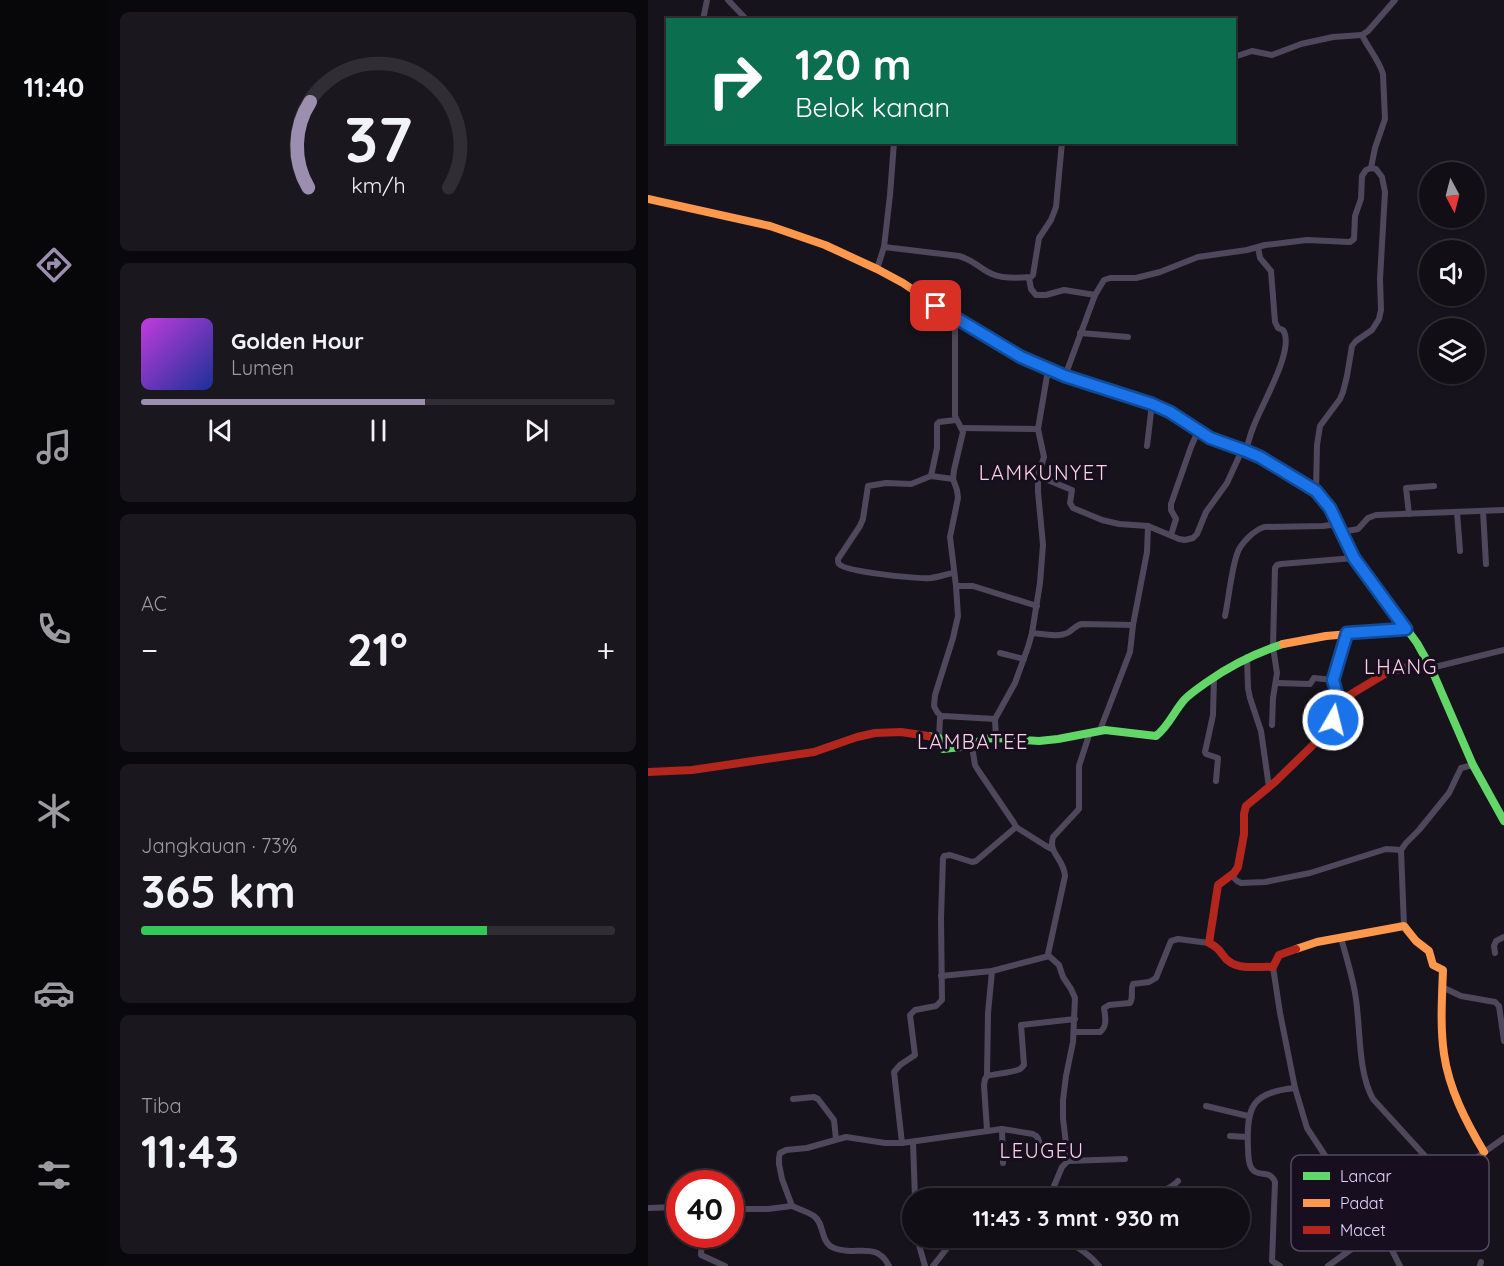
<!DOCTYPE html>
<html lang="id">
<meta charset="utf-8">
<style>
:root{--surface:#110e15;--page:#1a171e;--text:#f1f3f6;--muted:#9c9ca0;--line:#302e34;--accent:#9b8eae}
body{margin:0;font-family:Quicksand,sans-serif;background:var(--page);color:var(--text);height:100vh;display:flex;flex-direction:column;font-size:22px;white-space:nowrap}
*{box-sizing:border-box;margin:0}
p{font-size:20px;color:var(--muted)}
.icon{flex:none;width:33px;height:33px;fill:none;stroke:currentColor;stroke-width:2;stroke-linecap:round;stroke-linejoin:round}
.map{position:relative;flex:1;overflow:hidden}
.sheet{display:flex;flex-direction:column;gap:12px;padding:12px;background:#09080c;width:540px}
.sheet>*{flex:none}
.banner{position:absolute;left:18px;top:18px;width:570px;height:126px;border-radius:0px;box-shadow:0 2px 4px #0004,0 0 0 2px var(--line);background:#0b6e4f;color:#fff;overflow:hidden}
.needle{width:39px;rotate:173deg}
.controls{position:absolute;left:771px;top:162px;display:grid;gap:12px}
.controls a{display:grid;place-items:center;width:66px;height:66px;border-radius:50%;background:var(--surface);box-shadow:0 2px 4px #0004,0 0 0 2px var(--line);font-size:30px}
.speed{position:absolute;left:18px;top:1170px;display:flex;gap:12px;font-size:30px;font-weight:700;text-align:center}
.speed>*{display:grid;place-content:center;width:78px;height:78px;border-radius:50%;background:var(--surface);box-shadow:0 2px 4px #0004,0 0 0 2px var(--line);line-height:1}
.speed .limit{border:9px solid #d22;background:#fff;color:#111}
.pin{position:absolute;display:grid;place-items:center;width:51px;height:51px;color:#fff;margin:-26px;border-radius:12px;box-shadow:0 3px 9px #0006}
.me{position:absolute;width:66px;margin:-33px;rotate:8deg;stroke-linejoin:round;filter:drop-shadow(0 0 4px #0008)}
.turn{display:flex;align-items:center;gap:21px;height:126px;padding:0 30px;font-size:27px}
.turn .icon{width:78px;height:78px;stroke-width:2.5}
.turn b{display:block;font-size:42px;line-height:51px}
.big{font-size:45px;font-weight:700;line-height:1.1}
.sheet .widget{flex:1;display:flex;flex-direction:column;justify-content:center;gap:9px;min-width:0;padding:0 21px;border-radius:9px;background:var(--page)}
.sheet .dial{align-items:center;gap:0}
.dial svg{height:156px;overflow:visible;fill:none;stroke:var(--line);stroke-width:7;stroke-linecap:round;text-anchor:middle}
.dial text{fill:var(--text);stroke:none}
.song{display:flex;align-items:center;gap:18px}
.cover{width:72px;height:72px;border-radius:9px;background:linear-gradient(135deg,hsl(290 70% 55%),hsl(230 70% 35%))}
.played{height:6px;border-radius:3px;background:linear-gradient(90deg,var(--accent) 60%,var(--line) 60%)}
.keys{display:flex;justify-content:space-around;direction:ltr}
.heat{display:flex;justify-content:space-between;align-items:center;font-size:33px;direction:ltr}
.charge{height:9px;border-radius:4px;background:linear-gradient(90deg,#34c759 73%,var(--line) 0)}
.trip{position:absolute;left:254px;top:1188px;width:348px;height:60px;border-radius:30px;background:var(--surface);box-shadow:0 2px 4px #0004,0 0 0 2px var(--line);font-weight:700;line-height:60px;text-align:center}
main{display:flex;flex:1;min-height:0}
.tab-bar{display:flex;flex-direction:column;width:108px;justify-content:space-around;align-items:center;background:#070608;color:var(--muted)}
.tab-bar .icon{width:42px;height:42px}
.tab-bar .current{color:var(--accent)}
.tab-bar b{font-size:27px;color:var(--text)}
.map>svg:first-child{display:block}
</style>
<main>
<nav class="tab-bar">
<b>11:40</b>
<svg class="icon current" aria-label="directions" viewBox="0 0 24 24"><path d="M12 3l9 9-9 9-9-9zM9 14v-3h6M13 9l2 2-2 2"/></svg>
<svg class="icon" aria-label="music" viewBox="0 0 24 24"><path d="M9 18V5l10-2v13"/><circle cx="6" cy="18" r="3"/><circle cx="16" cy="16" r="3"/></svg>
<svg class="icon" aria-label="phone" viewBox="0 0 24 24"><path d="M5 4h4l2 5-3 2q2 4 5 5l2-3 5 2v4C11 20 4 13 5 4z"/></svg>
<svg class="icon" aria-label="climate" viewBox="0 0 24 24"><path d="M12 3v18M4 7l16 10M4 17L20 7"/></svg>
<svg class="icon" aria-label="car" viewBox="0 0 24 24"><path d="M5 17H2v-5l4-1 3-4h7l3 4 3 1v5h-3M9 17h6M6 11h13"/><circle cx="7" cy="17" r="2"/><circle cx="17" cy="17" r="2"/></svg>
<svg class="icon" aria-label="filters" viewBox="0 0 24 24"><path d="M4 7h16M4 17h16"/><circle cx="9" cy="7" r="2"/><circle cx="15" cy="17" r="2"/></svg>
</nav>
<section class="sheet">
<div class="widget dial"><svg viewBox="0 0 100 80">
<path d="M14 69A42 42 0 1 1 86 69"/>
<path d="M14 69A42 42 0 0 1 15 25" stroke="#9b8eae"/>
<text x="50" y="56" font-size="32" font-weight="700">37</text>
<text x="50" y="72" font-size="11">km/h</text>
</svg></div>
<div class="widget">
<div class="song"><i class="cover"></i><div><b>Golden Hour</b><p>Lumen</p></div></div>
<div class="played"></div>
<div class="keys"><svg class="icon" aria-label="previous" viewBox="0 0 24 24"><path d="M18 5L8 12l10 7zM5 5v14"/></svg><svg class="icon" aria-label="pause" viewBox="0 0 24 24"><path d="M8 5v14M16 5v14"/></svg><svg class="icon" aria-label="next" viewBox="0 0 24 24"><path d="M6 5l10 7-10 7zM19 5v14"/></svg></div>
</div>
<div class="widget"><p>AC</p>
<div class="heat"><a>−</a><b class="big">21°</b><a>+</a></div>
</div>
<div class="widget"><p>Jangkauan · 73%</p><b class="big">365 km</b><div class="charge"></div></div>
<div class="widget"><p>Tiba</p><b class="big">11:43</b></div>
</section>
<div class="map">
<svg width="856" height="1266" viewBox="0 0 856 1266">
<rect width="100%" height="100%" fill="#17131c"/>
<g fill="none" stroke-linecap="round" stroke-linejoin="round">
<g stroke="#4f485d" stroke-width="6">
<path d="M80,0l19,20"/>
<path d="M55,20l4,-20"/>
<path d="M586,57l18,-6 20,4 29,-11 32,-7 29,-2"/>
<path d="M236,247l75,9c15,4 21,13 33,18 11,5 28,4 39,3l2,-2 6,-37 12,-18 5,-13 6,-65"/>
<path d="M229,269l7,-22 6,-52 4,-53"/>
<path d="M381,278l2,11 5,6h10l18,-5 31,5"/>
<path d="M432,333l48,4"/>
<path d="M417,376l30,-81 9,-15 6,-2h26l24,-6 38,-15 49,-7 18,-5 42,-5 43,2 4,-3 1,-23 6,-17 1,-23 4,-6 5,-2"/>
<path d="M314,428l76,1"/>
<path d="M499,446l5,-42"/>
<path d="M598,451c2,-8 4,-16 7,-23 7,-21 43,-79 30,-98l-5,-2 -3,-6 -4,-51 -11,-13 -2,-11"/>
<path d="M283,476l6,-28v-24l2,-2 17,-2"/>
<path d="M390,476l34,14 -2,13 3,5 29,12 17,4 29,2 31,13 6,1 8,-2 4,-4 9,-22 21,-29 15,-33"/>
<path d="M305,479l-22,-3 -20,8 -25,-1 -18,3 -5,33 -3,7 -22,33c0,2 0,4 1,5 6,8 80,15 92,14 8,-1 15,-4 23,-5"/>
<path d="M668,491l1,-46 3,-19 20,-27 3,-7 4,-16 5,-30 4,-5 16,-11 7,-11 2,-9 -1,-31 5,-87 -3,-15 -6,-8 -5,-1 4,-20 10,-29 -2,-45c-4,-14 -15,-26 -21,-39l6,-4 27,-31"/>
<path d="M835,511l3,53"/>
<path d="M809,512l3,39"/>
<path d="M761,514l-3,-26 28,-2"/>
<path d="M694,532l16,-3 10,-11 8,-3 128,-5"/>
<path d="M523,535l5,-16 -5,-9v-6l20,-57 7,-16"/>
<path d="M308,586h17l64,20"/>
<path d="M577,616c4,-19 6,-44 12,-62 3,-10 17,-24 27,-27l59,-1 15,-2"/>
<path d="M384,633c11,1 28,5 37,-1 5,-3 7,-7 13,-8l51,1"/>
<path d="M352,653l24,6"/>
<path d="M599,657l1,31 2,10 11,33 8,56"/>
<path d="M783,668l73,-18"/>
<path d="M566,678l-1,37 -8,37 1,2 12,4 -2,23"/>
<path d="M685,680l5,18 4,5"/>
<path d="M628,683l34,1 4,-6 19,2 14,-47"/>
<path d="M294,717l-5,-5 -3,-6 1,-11 18,-57 5,-22 -2,-30 -6,-49 8,-39 -1,-8 -4,-11 1,-9 9,-38 -8,-16v-98"/>
<path d="M624,725l1,-27 4,-25 -4,-26 2,-79 2,-3 4,-1 73,-6"/>
<path d="M452,730l30,-78 3,-27 14,-73 1,-26"/>
<path d="M291,738l1,-20 3,-2 52,3"/>
<path d="M348,738l-1,-19 20,-36 13,-36 4,-14 8,-50 3,-38 -5,-53v-16l6,-19 -6,-28 10,-59"/>
<path d="M324,746l3,19 3,5 36,53 2,4 30,19 6,3"/>
<path d="M583,875l6,6 4,2 24,-1 45,-9 76,-24 15,1"/>
<path d="M756,926l-3,-76 5,-7 13,-13 30,-37 12,-25 12,-3"/>
<path d="M693,938c5,18 11,37 14,55 6,32 2,78 18,106l73,80"/>
<path d="M847,953l-1,-7 2,-5 8,-4"/>
<path d="M625,967l7,46 15,75 12,40 19,29 41,44 33,65"/>
<path d="M293,976l51,-5 57,-15"/>
<path d="M796,988l17,8 34,6 4,4 5,35"/>
<path d="M426,1032h26c8,-6 5,-16 4,-24l5,-3 21,-2c4,-6 0,-13 3,-19l16,-2 7,-4 15,-37 7,-2 31,4"/>
<path d="M339,1076c7,-2 29,-4 33,-7 2,-1 3,-3 4,-4l-3,-40 54,-6"/>
<path d="M145,1099l21,-2 4,2 16,21 2,19"/>
<path d="M558,1106l42,10"/>
<path d="M354,1129l1,34"/>
<path d="M339,1130l-3,-45 1,-6 2,-3 1,-63 4,-42"/>
<path d="M582,1136l17,1"/>
<path d="M265,1142l2,56"/>
<path d="M254,1143l-8,-71 6,-7 15,-10 -5,-40 5,-5 21,-4 6,-6 -1,-82 2,-60 1,-2 6,-1 22,7 4,-1 40,-34"/>
<path d="M420,1161l-5,-43v-18l3,-24 7,-34 2,-44 -4,-9 -8,-12 -4,-12 -10,-9 -1,-2 17,-78c-1,-18 -17,-22 -12,-39l26,-28v-43l11,-34"/>
<path d="M401,1198l13,-31 6,-6 57,-2"/>
<path d="M483,1198c16,-6 35,-4 47,-17"/>
<path d="M144,1206c7,3 16,6 22,10 11,8 6,27 20,32 21,9 42,-8 55,18"/>
<path d="M0,1208l32,-1"/>
<path d="M82,1209h38l24,-3 -10,-27 -3,-15v-6l1,-5 6,-3 21,-2 39,-11 39,6h17l100,-14 31,5c7,3 6,9 8,15l2,2 24,3"/>
<path d="M54,1234l-1,21 24,11"/>
<path d="M269,1238l8,28"/>
<path d="M414,1238c14,9 27,15 37,28"/>
<path d="M428,1247l6,-6 8,-3"/>
<path d="M285,1266l22,-28"/>
<path d="M632,1266l-8,-5 3,-79c-5,-13 -16,-4 -23,-13 -4,-5 -4,-16 -4,-22 -2,-41 5,-55 47,-59"/>
<path d="M680,1266c59,-42 117,-86 176,-128"/>
<path d="M832,1266l1,-4"/>
</g>
<g stroke="#63d668" stroke-width="8">
<path d="M722,579l47,64 14,25 42,97 31,56"/>
<path d="M280,736l11,2 2,9 2,2 27,-3 13,-7 13,-1 43,3 19,-2 47,-9 51,6c13,-10 18,-25 29,-37 6,-6 15,-12 22,-17 24,-17 49,-29 76,-38"/>
</g>
<g stroke="#ff974d" stroke-width="8">
<path d="M0,199l122,27 55,19 52,24 26,14 52,35 37,22"/>
<path d="M635,644l43,-8 80,-7"/>
<path d="M648,949l21,-7 87,-16 12,15 13,10 4,14 10,5c-1,28 -3,56 1,84 5,35 22,68 40,98"/>
</g>
<g stroke="#b3261e" stroke-width="8">
<path d="M344,340l56,30 104,34 18,8 40,26 50,19 56,34 14,17 24,50 16,21"/>
<path d="M0,772l44,-2 122,-18 43,-15 18,-4 26,-1 27,4"/>
<path d="M648,949l-17,6 -6,12c-13,-1 -32,3 -43,-5 -10,-6 -7,-13 -21,-19l9,-58 16,-12 4,-6 6,-33v-20l2,-8 29,-24 39,-38 20,-26 9,-19 45,-27 20,-5 21,-2"/>
</g>
</g>
<g fill="none" stroke-linecap="round" stroke-linejoin="round">
<g stroke="#114b97" stroke-width="15">
<path id="route" d="M288,306l85,51 44,19 87,28 18,8 40,26 36,13 14,6 56,34 14,17 24,50 52,71 -59,4 -14,47 5,18 4,5 -9,17"/>
</g>
<use href="#route" stroke="#1a73e8" stroke-width="10"/>
</g>
<g text-anchor="middle" stroke-width="6" stroke-linejoin="round" paint-order="stroke">
<g font-size="20" letter-spacing="1.5" fill="#fcd3e1" stroke="#170f20">
<text x="396" y="480">LAMKUNYET</text>
<text x="753" y="674">LHANG</text>
<text x="325" y="749">LAMBATEE</text>
<text x="394" y="1158">LEUGEU</text>
</g>
</g>
<rect x="643" y="1155" width="198" height="96" rx="9" fill="#170f20" stroke="#544962" stroke-width="1.5"/>
<rect x="655" y="1172" width="27" height="8" fill="#63d668"/>
<rect x="655" y="1199" width="27" height="8" fill="#ff974d"/>
<rect x="655" y="1226" width="27" height="8" fill="#b3261e"/>
<g font-size="16" fill="#e2d1fc">
<text x="692" y="1182">Lancar</text>
<text x="692" y="1209">Padat</text>
<text x="692" y="1236">Macet</text>
</g>
</svg>
<div class="controls">
<a><svg class="needle" viewBox="-14 -14 28 28"><path d="M0-13l5 13h-10z" fill="#e53935"/><path d="M0 13l5-13h-10z" fill="#9c9ca0"/></svg></a>
<a><svg class="icon" aria-label="sound" viewBox="0 0 24 24"><path d="M4 9h4l5-4v14l-5-4H4zM17 9q2 3 0 6"/></svg></a>
<a><svg class="icon" aria-label="layers" viewBox="0 0 24 24"><path d="M12 4l9 5-9 5-9-5zM3 14l9 5 9-5"/></svg></a>
</div>
<div class="speed"><div class="limit">40</div></div>
<div class="pin" style="left:288px;top:306px;background:#d93025"><svg class="icon" aria-label="arrive" viewBox="0 0 24 24"><path d="M6 21V4h12l-3 4 3 4H6"/></svg></div>
<svg class="me" style="left:685px;top:720px" viewBox="-20 -20 40 40"><circle r="17" fill="#1a73e8" stroke="#fff" stroke-width="3"/><path d="M0-11L8 9 0 5-8 9z" fill="#fff"/></svg>
<div class="trip">11:43 · 3 mnt · 930 m</div>
<div class="banner">
<div class="turn"><svg class="icon" aria-label="right" viewBox="0 0 24 24"><path d="M7 20v-9h11M14 6l5 5-5 5"/></svg><div><b>120 m</b>Belok kanan</div></div>
</div>
</div>
</main>
